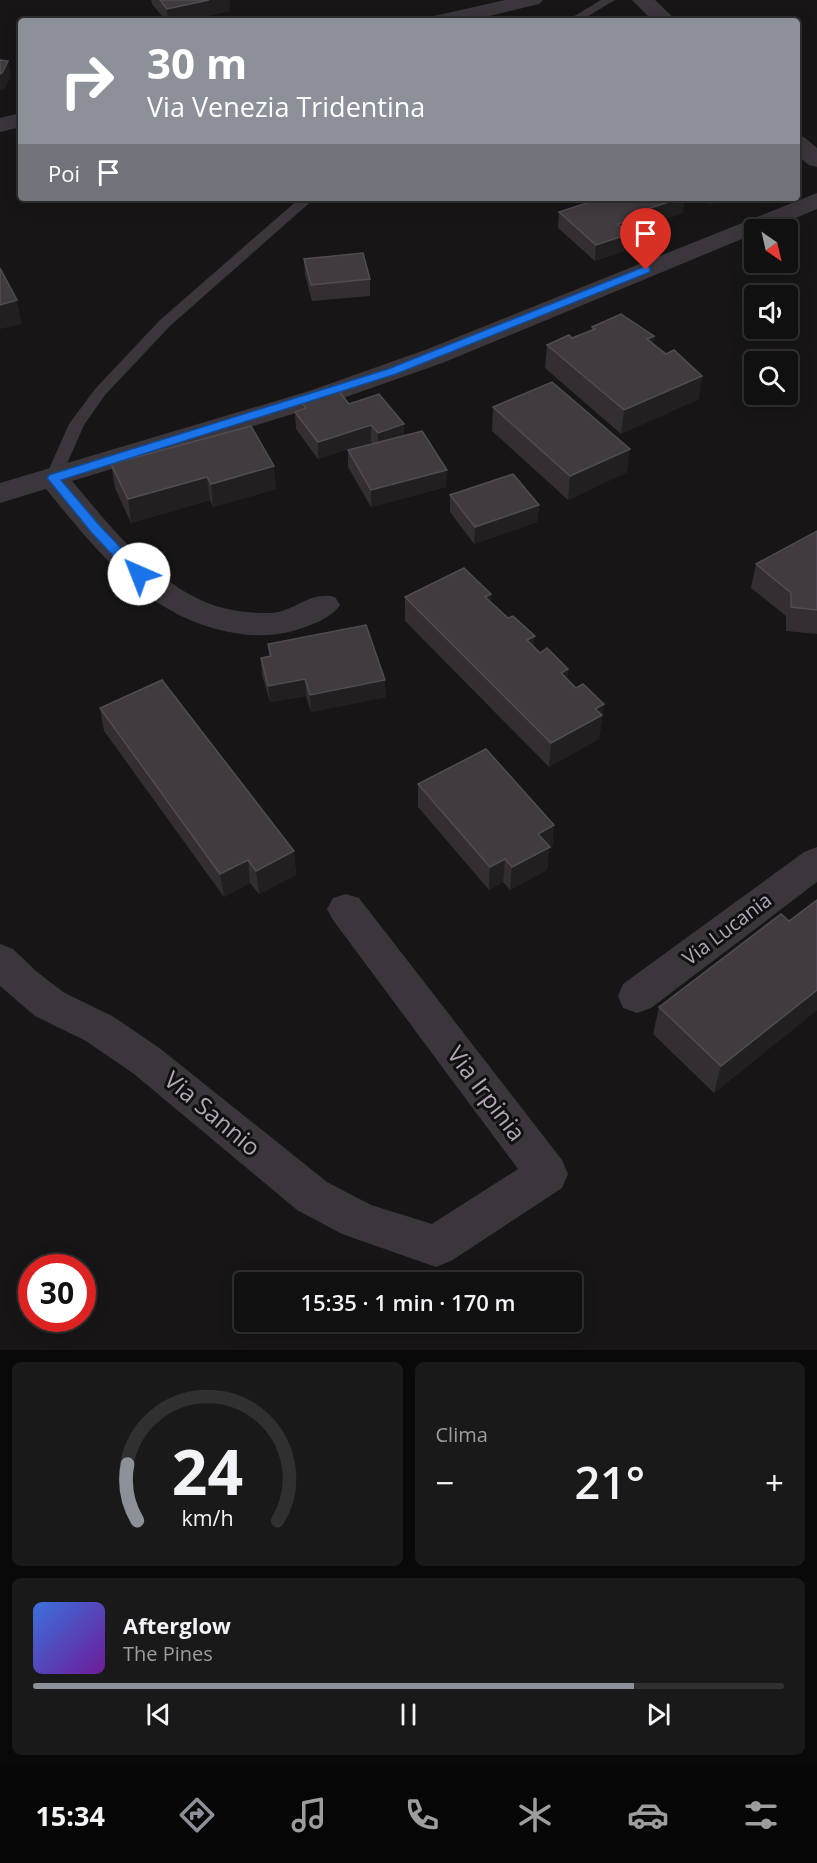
<!DOCTYPE html>
<html lang="it">
<meta charset="utf-8">
<style>
:root{--surface:#111010;--page:#1a1919;--text:#f1f3f6;--muted:#9c9d9f;--line:#303030;--accent:#8c9099}
body{margin:0;font-family:"Open Sans",sans-serif;background:var(--page);color:var(--text);height:100vh;display:flex;flex-direction:column;font-size:22px;white-space:nowrap}
*{box-sizing:border-box;margin:0}
p{font-size:20px;color:var(--muted)}
.icon{flex:none;width:33px;height:33px;fill:none;stroke:currentColor;stroke-width:2;stroke-linecap:round;stroke-linejoin:round}
.map{position:relative;height:1350px;overflow:hidden}
.panel{display:flex;flex-direction:column;gap:12px;padding:12px;background:#090909;flex:1}
.panel>*{flex:none}
.top-card{position:absolute;left:18px;top:18px;width:782px;height:183px;border-radius:6px;box-shadow:0 3px 15px #0003,0 0 0 2px var(--line);background:#8c9099;color:#fff;overflow:hidden}
.needle{width:39px;rotate:146deg}
.buttons{position:absolute;left:744px;top:219px;display:grid;gap:12px}
.buttons a{display:grid;place-items:center;width:54px;height:54px;border-radius:6px;background:var(--surface);box-shadow:0 3px 15px #0003,0 0 0 2px var(--line);font-size:30px}
.speed{position:absolute;left:18px;top:1254px;display:flex;gap:12px;font-size:30px;font-weight:700;text-align:center}
.speed>*{display:grid;place-content:center;width:78px;height:78px;border-radius:50%;background:var(--surface);box-shadow:0 3px 15px #0003,0 0 0 2px var(--line);line-height:1}
.speed .limit{border:9px solid #d22;background:#fff;color:#111}
.pin{position:absolute;display:grid;place-items:center;width:51px;height:51px;color:#fff;margin:-62px -26px;border-radius:50% 50% 50% 0;rotate:-45deg;box-shadow:0 0 6px #0007}
.pin .icon{rotate:45deg}
.me{position:absolute;width:66px;margin:-33px;rotate:316deg;stroke-linejoin:round;filter:drop-shadow(0 0 4px #0008)}
.turn{display:flex;align-items:center;gap:21px;height:126px;padding:0 30px;font-size:27px}
.turn .icon{width:78px;height:78px;stroke-width:2.5}
.turn b{display:block;font-size:42px;line-height:51px}
.then{display:flex;align-items:center;height:57px;padding:0 30px;background:#0003;gap:12px;font-size:22px}
.big{font-size:45px;font-weight:600;line-height:1.1}
.panel .card{flex:1;display:flex;flex-direction:column;justify-content:center;gap:9px;min-width:0;padding:0 21px;border-radius:9px;background:var(--page)}
.panel .dial{align-items:center;gap:0}
.dial svg{height:156px;overflow:visible;fill:none;stroke:var(--line);stroke-width:7;stroke-linecap:round;text-anchor:middle}
.dial text{fill:var(--text);stroke:none}
.song{display:flex;align-items:center;gap:18px}
.cover{width:72px;height:72px;border-radius:9px;background:linear-gradient(135deg,hsl(220 70% 55%),hsl(280 70% 35%))}
.played{height:6px;border-radius:3px;background:linear-gradient(90deg,var(--accent) 80%,var(--line) 80%)}
.keys{display:flex;justify-content:space-around;direction:ltr}
.heat{display:flex;justify-content:space-between;align-items:center;font-size:33px;direction:ltr}
.panel .tiles{flex:1;display:grid;gap:12px;grid-template-columns:1fr 1fr}
.card:last-child{grid-column:span 2}
.trip{position:absolute;left:234px;top:1272px;width:348px;height:60px;border-radius:6px;background:var(--surface);box-shadow:0 3px 15px #0003,0 0 0 2px var(--line);font-weight:600;line-height:60px;text-align:center}
.tab-bar{display:flex;height:96px;justify-content:space-around;align-items:center;background:#070606;color:var(--muted)}
.tab-bar .icon{width:42px;height:42px}
.tab-bar .on{color:var(--accent)}
.tab-bar b{font-size:27px;color:var(--text)}
.map>svg:first-child{display:block}
</style>
<div class="map">
<svg width="817" height="1350" viewBox="0 0 817 1350">
<rect width="100%" height="100%" fill="#171516"/>
<g fill="none" stroke-linecap="round" stroke-linejoin="round">
<g fill="#3b363c" fill-rule="evenodd">
<path d="M601,0h14l-35,21h-14z"/>
<path d="M300,198h15l-145,128 -65,69 -21,30 -25,57h-12l-2,-4 24,-54 26,-35 65,-69z"/>
</g>
<g fill="#3b363c" fill-rule="evenodd">
<path d="M505,0h38l-4,4 -70,17h-38l3,-5z"/>
<path d="M632,0h23l22,21h-24z"/>
<path d="M21,113v14l-21,5v-14z"/>
<path d="M796,135l8,2 13,11v19l-8,-2 -13,-10z"/>
<path d="M817,193v16l-50,21h-13v4l-309,128 -116,41 -257,78c39,46 84,105 144,125 18,6 36,7 54,7 24,-1 41,-23 65,-16l5,8c-9,14 -31,21 -47,26 -26,7 -51,5 -77,-2 -75,-20 -123,-83 -170,-140l-46,14v-20l309,-92 116,-41z"/>
<path d="M817,847v35l-166,126 -14,5 -14,-5 -5,-12 5,-12 181,-132z"/>
<path d="M346,894l13,4 203,262 6,14 -6,14 -111,73 -15,6 -94,-33 -45,-24 -163,-136 -48,-33 -51,-25 -35,-30v-42l13,5 23,22 27,21 51,25 48,33 165,132 44,23 61,19 86,-55 -185,-249 -6,-11 6,-11z"/>
</g>
</g>
<g fill="#322e31">
<path d="M151,0h78l1,11 -46,10h-18l-14,-17z"/>
<path d="M705,198h29l-23,6z"/>
<path d="M559,212l124,1 -48,16 -1,6 -5,1 -2,14 -32,11 -37,-33z"/>
<path d="M304,259l66,20v17l-58,5 -7,-26z"/>
<path d="M592,327l62,9 -1,7 46,56 -78,35 -76,-66 2,-23 25,-7 20,-8z"/>
<path d="M301,402l48,2 55,32 42,51 -75,20 -23,-40v-17l25,-6 -2,-2 -53,17 -22,-30 -1,-17 7,-2z"/>
<path d="M493,407l134,65 -59,28 -76,-69z"/>
<path d="M251,426l25,63 -63,18 -3,-7 -79,23 -16,-35 -4,-24z"/>
<path d="M450,495l89,10 -2,17 -63,22 -24,-32z"/>
<path d="M817,531v103l-31,-3v-15l-35,-28 5,-24z"/>
<path d="M491,594v8l43,45 6,6 28,16 -1,10 9,9 28,16 -5,35 -50,28 -144,-146v-24z"/>
<path d="M268,644l118,53 -75,15 -5,-16 -36,6 -8,-27 -1,-17 8,-2z"/>
<path d="M100,708l194,143 2,24 -37,19 -9,-11 -26,14 -120,-166z"/>
<path d="M418,784l136,41 -2,23 -3,1 -2,21 -37,20 -7,-8 -14,8 -71,-83z"/>
<path d="M817,900v110l-103,83 -61,-59 6,-27 130,-86z"/>
</g>
<g fill="#211f20">
<path d="M209,0h20l1,11 -46,10h-16l-1,-12z"/>
<path d="M8,61l3,15 -6,13 -5,1v-16z"/>
<path d="M681,198h4l-2,15 -48,16 -1,6 -5,1 -2,14 -32,11 1,-16 22,-21 14,-10z"/>
<path d="M712,198h22l-23,6z"/>
<path d="M17,300l5,24 -22,5v-24z"/>
<path d="M654,336l-3,23 -4,-20z"/>
<path d="M702,376l-3,23 -78,35 3,-24z"/>
<path d="M404,424v17l-26,9v-17z"/>
<path d="M371,425v17l-53,17v-17z"/>
<path d="M630,449l-3,23 -59,28 2,-24z"/>
<path d="M274,466l2,23 -63,18 -2,-23z"/>
<path d="M447,470l-1,17 -75,20v-17z"/>
<path d="M207,477l3,23 -79,23 -3,-24z"/>
<path d="M539,505l-2,17 -63,22 1,-17z"/>
<path d="M491,594l-1,24 -5,-21z"/>
<path d="M535,636l-2,24 -6,-20z"/>
<path d="M568,669l-2,23 -5,-19z"/>
<path d="M305,679l1,17 -36,6 -2,-16z"/>
<path d="M385,680l1,17 -75,15 -1,-17z"/>
<path d="M604,704l-5,35 -50,28 2,-24 44,-34z"/>
<path d="M554,825l-2,23 -3,1 -2,21 -37,20 2,-23 26,-33z"/>
<path d="M294,851l2,24 -37,19 -3,-23z"/>
<path d="M505,859l-2,23 -14,8 1,-23z"/>
<path d="M248,860l2,23 -26,14 -4,-23z"/>
<path d="M817,990v20l-103,83 7,-27z"/>
</g>
<g fill="#3f3b3f" stroke="#514c52" stroke-width="1.5">
<path d="M160,0h49l-42,9z"/>
<path d="M0,60l8,1 -6,12 -2,1z"/>
<path d="M602,198h79l-49,16 4,4 -18,6 11,10 -33,11 -37,-33z"/>
<path d="M363,253l7,26 -59,6 -7,-26z"/>
<path d="M0,268l17,32 -17,5z"/>
<path d="M621,314l33,22 -7,3 19,15 8,-4 28,26 -78,34 -77,-65 22,-10 3,3 23,-9 -3,-2z"/>
<path d="M552,382l78,67 -60,27 -77,-69z"/>
<path d="M338,390l11,14 30,-10 25,30 -26,9 -7,-8 -53,17 -23,-30 11,-4 -5,-6z"/>
<path d="M251,426l23,40 -63,18 -4,-7 -79,22 -17,-35z"/>
<path d="M422,431l25,39 -76,20 -23,-40z"/>
<path d="M513,474l26,31 -64,22 -25,-32z"/>
<path d="M817,531v79l-26,-3v-14l-35,-29z"/>
<path d="M464,568l27,26 -6,3 23,21 5,-2 22,20 -8,4 13,13 7,-5 21,21 -7,4 15,15 7,-4 21,20 -9,5 7,6 -51,28 -146,-146z"/>
<path d="M366,625l19,55 -75,15 -5,-16 -37,7 -7,-28 10,-2 -3,-12z"/>
<path d="M162,680l132,171 -38,20 -8,-11 -28,14 -120,-166z"/>
<path d="M486,749l68,76 -16,9 12,13 -38,20 -7,-8 -15,8 -72,-83z"/>
<path d="M817,900v90l-96,76 -62,-59 122,-93 8,7z"/>
</g>
<path fill="#1a73e8" stroke="#114b97" stroke-width="1.5" d="M646,266l4,1v5l-254,102 -335,106 39,46 43,45 2,3 -2,4h-9l-43,-46 -44,-54 2,-3 339,-106z"/>
<g text-anchor="middle" stroke-width="6" stroke-linejoin="round" paint-order="stroke">
<g font-size="20" fill="#b2a6b7" stroke="#111011">
<text transform="translate(727 929) rotate(-37)" y="7">Via Lucania</text>
</g>
<g font-size="24" fill="#b2a6b7" stroke="#111011">
<text transform="translate(486 1094) rotate(53)" y="8">Via Irpinia</text>
<text transform="translate(212 1114) rotate(40)" y="8">Via Sannio</text>
</g>
</g>
</svg>
<div class="buttons">
<a><svg class="needle" viewBox="-14 -14 28 28"><path d="M0-13l5 13h-10z" fill="#e53935"/><path d="M0 13l5-13h-10z" fill="#9c9d9f"/></svg></a>
<a><svg class="icon" aria-label="sound" viewBox="0 0 24 24"><path d="M4 9h4l5-4v14l-5-4H4zM17 9q2 3 0 6"/></svg></a>
<a><svg class="icon" aria-label="search" viewBox="0 0 24 24"><circle cx="10" cy="10" r="6"/><path d="M15 15l6 6"/></svg></a>
</div>
<div class="speed"><div class="limit">30</div></div>
<div class="pin" style="left:646px;top:270px;background:#d93025"><svg class="icon" aria-label="arrive" viewBox="0 0 24 24"><path d="M6 21V4h12l-3 4 3 4H6"/></svg></div>
<svg class="me" style="left:139px;top:574px" viewBox="-20 -20 40 40"><circle r="19" fill="#fff"/><path d="M0-13L10 11 0 6-10 11z" fill="#1a73e8"/></svg>
<div class="trip">15:35 · 1 min · 170 m</div>
<div class="top-card">
<div class="turn"><svg class="icon" aria-label="right" viewBox="0 0 24 24"><path d="M7 20v-9h11M14 6l5 5-5 5"/></svg><div><b>30 m</b>Via Venezia Tridentina</div></div>
<div class="then">Poi<svg class="icon" aria-label="arrive" viewBox="0 0 24 24"><path d="M6 21V4h12l-3 4 3 4H6"/></svg></div>
</div>
</div>
<section class="panel">
<div class="tiles">
<div class="card dial"><svg viewBox="0 0 100 80">
<path d="M14 69A42 42 0 1 1 86 69"/>
<path d="M14 69A42 42 0 0 1 9 40" stroke="#8c9099"/>
<text x="50" y="56" font-size="32" font-weight="700">24</text>
<text x="50" y="72" font-size="11">km/h</text>
</svg></div>
<div class="card"><p>Clima</p>
<div class="heat"><a>−</a><b class="big">21°</b><a>+</a></div>
</div>
<div class="card">
<div class="song"><i class="cover"></i><div><b>Afterglow</b><p>The Pines</p></div></div>
<div class="played"></div>
<div class="keys"><svg class="icon" aria-label="previous" viewBox="0 0 24 24"><path d="M18 5L8 12l10 7zM5 5v14"/></svg><svg class="icon" aria-label="pause" viewBox="0 0 24 24"><path d="M8 5v14M16 5v14"/></svg><svg class="icon" aria-label="next" viewBox="0 0 24 24"><path d="M6 5l10 7-10 7zM19 5v14"/></svg></div>
</div>
</div>
</section>
<nav class="tab-bar">
<b>15:34</b>
<svg class="icon on" aria-label="directions" viewBox="0 0 24 24"><path d="M12 3l9 9-9 9-9-9zM9 14v-3h6M13 9l2 2-2 2"/></svg>
<svg class="icon" aria-label="music" viewBox="0 0 24 24"><path d="M9 18V5l10-2v13"/><circle cx="6" cy="18" r="3"/><circle cx="16" cy="16" r="3"/></svg>
<svg class="icon" aria-label="phone" viewBox="0 0 24 24"><path d="M5 4h4l2 5-3 2q2 4 5 5l2-3 5 2v4C11 20 4 13 5 4z"/></svg>
<svg class="icon" aria-label="climate" viewBox="0 0 24 24"><path d="M12 3v18M4 7l16 10M4 17L20 7"/></svg>
<svg class="icon" aria-label="car" viewBox="0 0 24 24"><path d="M5 17H2v-5l4-1 3-4h7l3 4 3 1v5h-3M9 17h6M6 11h13"/><circle cx="7" cy="17" r="2"/><circle cx="17" cy="17" r="2"/></svg>
<svg class="icon" aria-label="filters" viewBox="0 0 24 24"><path d="M4 7h16M4 17h16"/><circle cx="9" cy="7" r="2"/><circle cx="15" cy="17" r="2"/></svg>
</nav>
